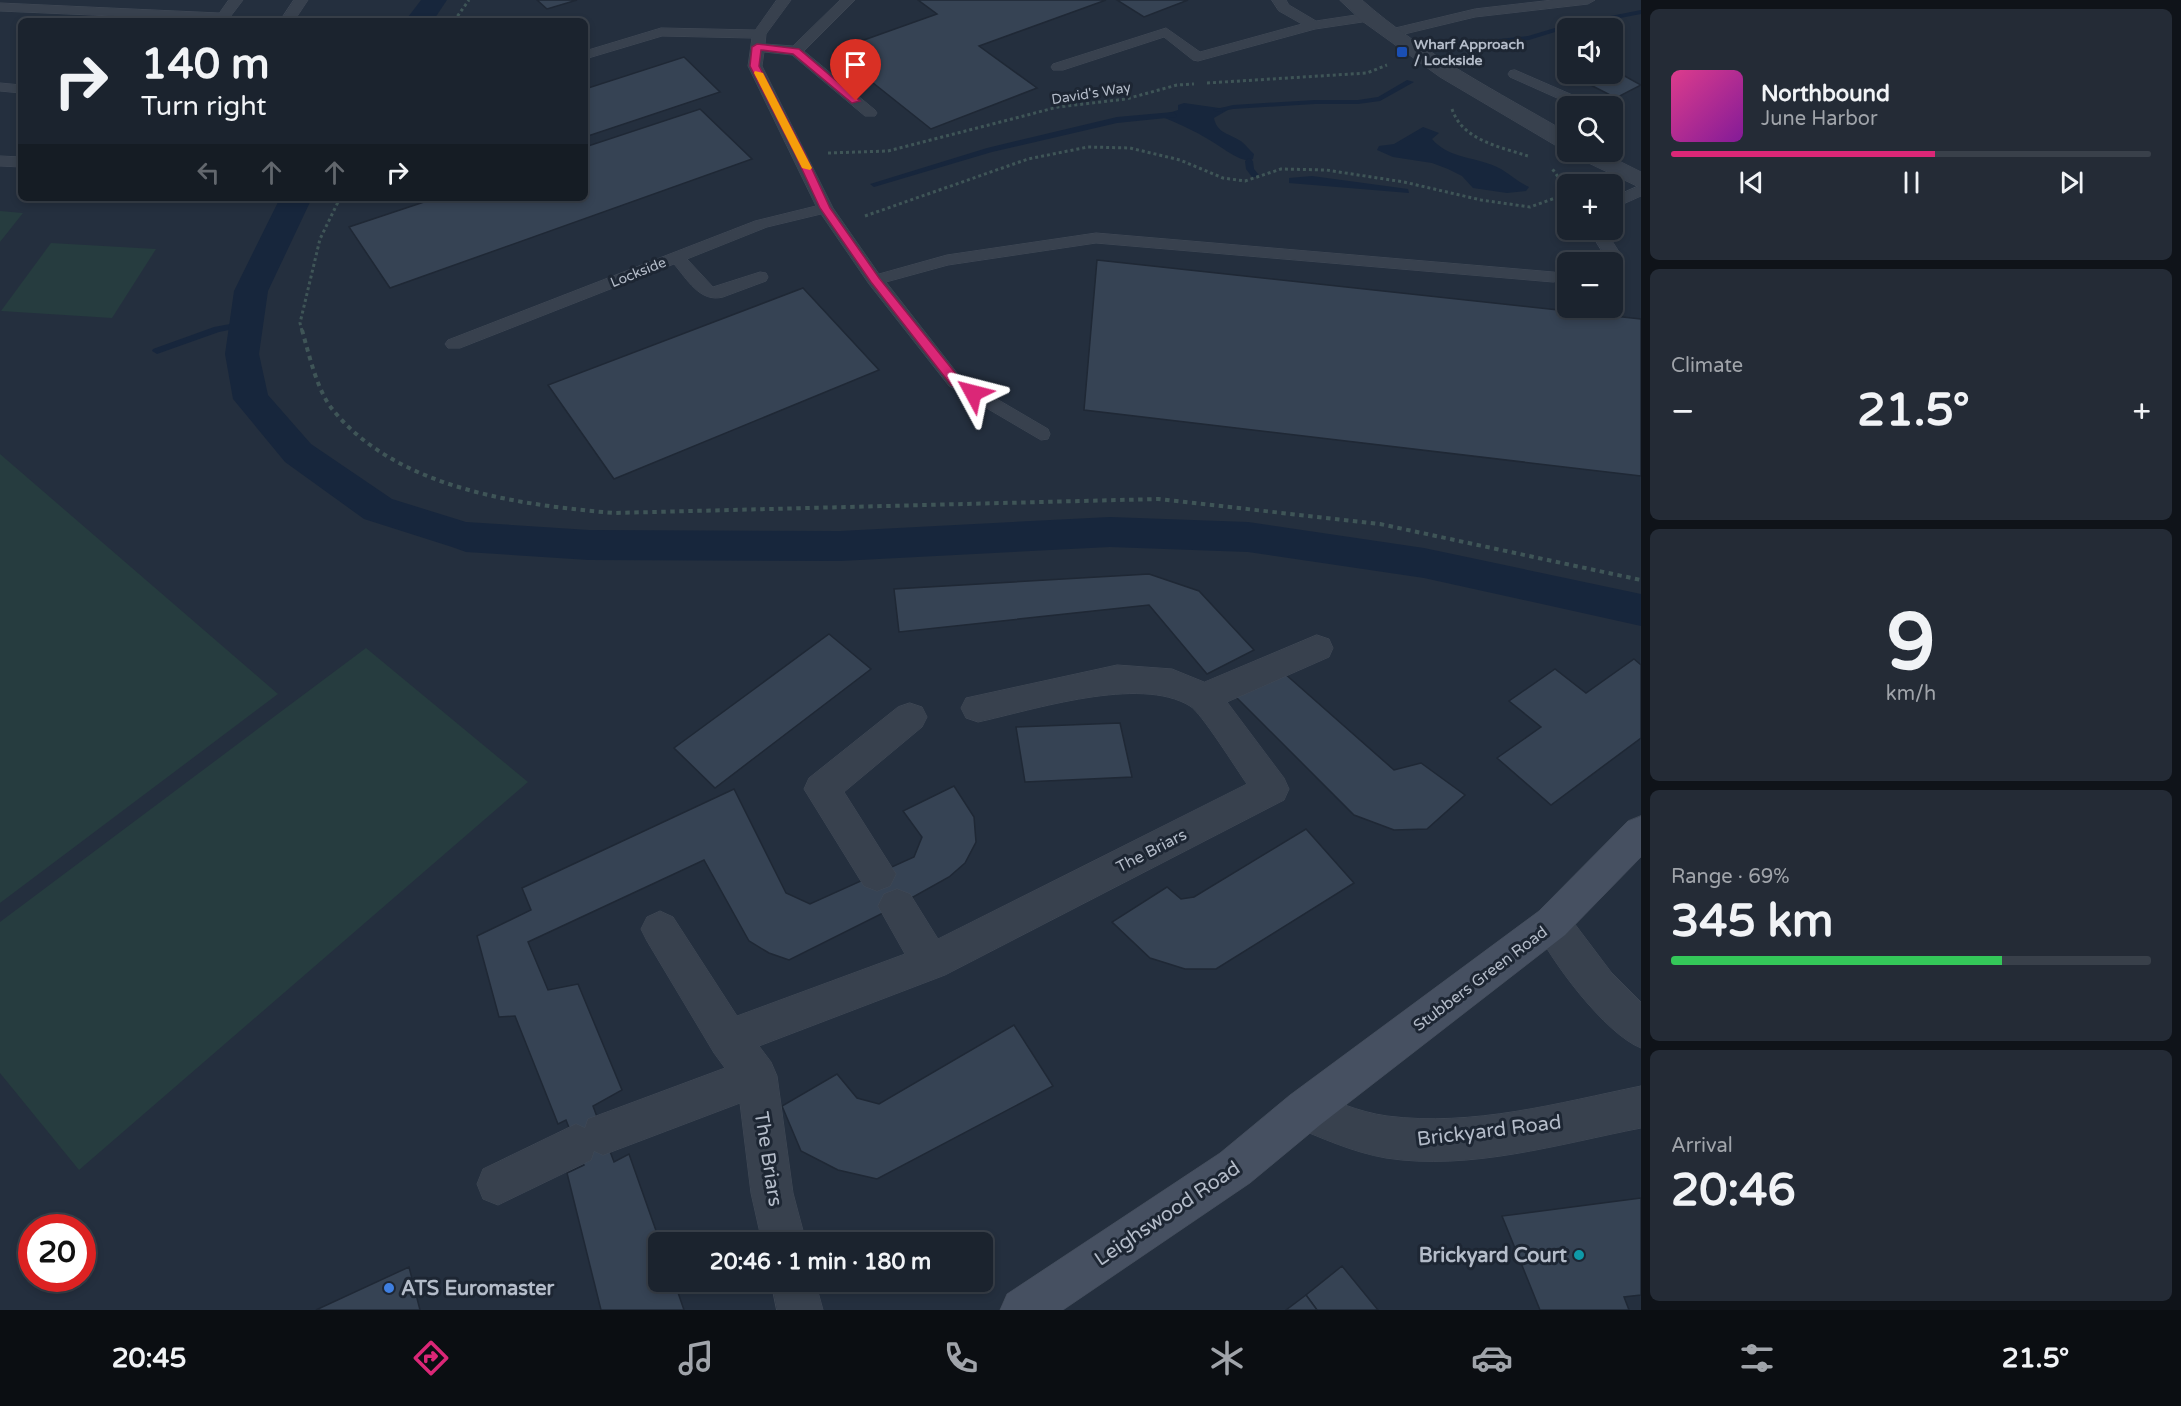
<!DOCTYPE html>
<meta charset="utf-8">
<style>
:root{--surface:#1b232e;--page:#242b36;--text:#f1f3f6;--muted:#a0a4aa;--line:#39404a;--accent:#db2777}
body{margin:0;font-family:"Varela Round",sans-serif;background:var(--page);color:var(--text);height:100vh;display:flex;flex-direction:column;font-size:22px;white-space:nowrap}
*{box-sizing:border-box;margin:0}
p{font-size:20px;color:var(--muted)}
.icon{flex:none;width:33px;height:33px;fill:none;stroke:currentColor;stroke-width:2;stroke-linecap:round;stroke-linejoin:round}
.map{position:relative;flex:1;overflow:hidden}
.sheet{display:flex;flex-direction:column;gap:9px;padding:9px;background:#0f1319;width:540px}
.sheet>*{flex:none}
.guide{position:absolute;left:18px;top:18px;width:570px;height:183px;border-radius:9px;box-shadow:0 3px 9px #0003,0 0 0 2px var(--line);background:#1b232e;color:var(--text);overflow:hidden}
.fabs{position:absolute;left:1557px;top:18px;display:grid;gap:12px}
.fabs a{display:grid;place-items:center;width:66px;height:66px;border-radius:9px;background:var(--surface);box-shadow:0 3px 9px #0003,0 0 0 2px var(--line);font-size:30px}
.speed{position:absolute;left:18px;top:1214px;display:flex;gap:12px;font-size:30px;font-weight:700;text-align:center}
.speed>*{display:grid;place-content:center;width:78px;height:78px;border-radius:50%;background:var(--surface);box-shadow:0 3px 9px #0003,0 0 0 2px var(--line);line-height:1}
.speed .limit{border:9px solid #d22;background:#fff;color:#111}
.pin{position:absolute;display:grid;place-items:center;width:51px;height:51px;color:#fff;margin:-62px -26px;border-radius:50% 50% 50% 0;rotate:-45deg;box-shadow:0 0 6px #0007}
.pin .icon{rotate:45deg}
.me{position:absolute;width:66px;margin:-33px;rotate:308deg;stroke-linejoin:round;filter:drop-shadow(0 0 4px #0008)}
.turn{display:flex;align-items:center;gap:21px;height:126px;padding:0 24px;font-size:27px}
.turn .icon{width:78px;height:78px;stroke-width:2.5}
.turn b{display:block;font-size:42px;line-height:51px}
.lanes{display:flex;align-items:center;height:57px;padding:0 24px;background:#0003;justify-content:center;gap:30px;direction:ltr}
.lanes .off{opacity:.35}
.big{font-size:45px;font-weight:800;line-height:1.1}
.sheet .widget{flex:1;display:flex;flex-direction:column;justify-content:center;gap:9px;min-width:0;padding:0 21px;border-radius:9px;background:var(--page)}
.sheet .dial{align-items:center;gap:0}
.dial b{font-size:78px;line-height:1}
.song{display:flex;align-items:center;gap:18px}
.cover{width:72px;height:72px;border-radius:9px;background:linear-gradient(135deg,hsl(330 70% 55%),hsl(290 70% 35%))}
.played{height:6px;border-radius:3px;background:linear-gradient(90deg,var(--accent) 55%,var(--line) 55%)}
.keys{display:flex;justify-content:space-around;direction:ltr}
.heat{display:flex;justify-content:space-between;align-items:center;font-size:33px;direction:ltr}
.charge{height:9px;border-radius:4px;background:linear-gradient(90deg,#34c759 69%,var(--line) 0)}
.trip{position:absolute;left:648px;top:1232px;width:345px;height:60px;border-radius:9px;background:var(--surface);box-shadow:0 3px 9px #0003,0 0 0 2px var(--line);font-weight:800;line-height:60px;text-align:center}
.tabs{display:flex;height:96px;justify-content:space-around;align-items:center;background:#0b0e12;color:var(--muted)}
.tabs .icon{width:42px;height:42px}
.tabs .on{color:var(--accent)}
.tabs b{font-size:27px;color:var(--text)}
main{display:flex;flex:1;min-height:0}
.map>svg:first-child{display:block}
</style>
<main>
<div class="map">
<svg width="1641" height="1310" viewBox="0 0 1641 1310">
<rect width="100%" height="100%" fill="#242f3e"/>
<g fill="#263c3f">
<path d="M0,211l23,2 -23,29z"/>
<path d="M51,243l105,6 -44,69 -111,-7z"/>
<path d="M0,454l278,240 -278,209z"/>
<path d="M366,648l162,134 -449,388 -79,-97v-151z"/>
</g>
<g fill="#17263c">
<path d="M1184,103l35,5 14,-1 -19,11c3,15 14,15 25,22 6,3 10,10 15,14l-1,5 -4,2c-13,-3 -19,-8 -30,-15 -18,-12 -40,-23 -60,-30l19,-6v-5z"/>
<path d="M1423,127l16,6 -7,6c18,21 45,17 69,30 10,6 17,13 28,18l-3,4 -19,2 -34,-5 -11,-12 -14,-7 -16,-6 -39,-6 -16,-7 2,-4 15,-2z"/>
<path d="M1312,176l96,13 1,4 -120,-10v-5z"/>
</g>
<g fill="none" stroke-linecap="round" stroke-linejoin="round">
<g fill="#17263c" fill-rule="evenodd">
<path d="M1641,10v4l-73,14 -39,12 -49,5 -14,4 -4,-2 17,-6 49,-5 37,-11z"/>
<path d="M1407,80l7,2 -34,19 -22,3h-43l-82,5 -16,3 -4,-2 20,-5 82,-5h43l20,-3z"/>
<path d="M1173,112l4,3 -1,2 -59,6 -125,29 -118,35 -4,-3 117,-36 130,-31z"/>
<path d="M1249,158l4,3 1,8 5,6 -1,2h-6l-6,-8 -1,-8z"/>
<path d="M246,321l5,3 -2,2 -30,6 -62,22 -5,-3 1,-2 61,-22z"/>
</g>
<g fill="#17263c" fill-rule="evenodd">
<path d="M421,0h26l-14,21h-28z"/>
<path d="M280,198h32l-44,93 -9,63 9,41 43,49 81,55 74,23 123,8 251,1 270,-14 138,5 176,26 217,46v32l-217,-48 -176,-26 -138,-5 -270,14 -251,-1 -123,-8 -14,-5 -88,-28 -79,-57 -52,-63 -8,-45 9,-63z"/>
</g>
</g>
<g fill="#364354" stroke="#1f2835" stroke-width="1.5">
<path d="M537,0h40l-30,9z"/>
<path d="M918,0h188l-127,46 58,42 -106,41 -98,-78 104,-37z"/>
<path d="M1117,0h71l-44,17z"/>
<path d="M684,57l36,35 -135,45v-48z"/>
<path d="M1612,69l29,16 -25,13 -47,-24h43z"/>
<path d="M700,109l52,50 -362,129 -41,-61 87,-29h149v-51z"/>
<path d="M1097,260l544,59v157l-557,-66z"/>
<path d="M803,288l76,82 -265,109 -66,-94z"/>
<path d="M1149,574l50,17 55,59 -47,24 -58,-69 -250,27 -5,-43z"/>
<path d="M829,634l42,35 -156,119 -41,-40z"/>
<path d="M1634,659l7,6v73l-90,67 -54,-47 44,-31 -32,-26 46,-32 31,24z"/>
<path d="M1284,673l110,97 27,-7 44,32 -38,34 -33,1 -40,-15 -119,-119z"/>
<path d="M1120,723l12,54 -107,5 -9,-55z"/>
<path d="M954,786l20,31 2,25 -11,21 -16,14 -52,29 -108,54 -20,-7 -20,-12 -45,-81 -176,82 20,48 30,-6 44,106 -29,16 21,56 15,-8 31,88h-2v39h16l10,29h-83l-34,-137 17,-8 -18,-45 -8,4 -43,-108 -16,1 -22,-81 54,-26 -9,-22 212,-99 52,104 24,11 104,-47 8,-20 -19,-26z"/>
<path d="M1306,829l48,54 -138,86h-31l-35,-11 -38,-36 55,-35 14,12 13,-2z"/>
<path d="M1014,1025l39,61 -176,93 -39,-9 -37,-19 -19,-45 55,-32 20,24 22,6z"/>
<path d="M1641,1198v97l-17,2 5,13h-89l-38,-94z"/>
<path d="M1342,1266l36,44h-61l-11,-15z"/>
<path d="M409,1267l11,43h-104z"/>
<path d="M1306,1295l11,15h-31z"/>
</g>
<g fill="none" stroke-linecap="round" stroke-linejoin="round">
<g stroke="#414a57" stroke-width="1">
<g id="lane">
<path d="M229,0h14l-16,21 -227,-10v-8l219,10z"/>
<path d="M294,0h14l-14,21h-14z"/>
<path d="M777,0h14l-25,34 -1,10 28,2 47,-46h15l-51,51 71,59 2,3 -2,3h-10l-73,-61 -28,-3 -2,14 71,142 46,66 68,-19 149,-22 457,39 6,1 2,4 -2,4 -6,1 -457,-39 -148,22 -62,17 75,96 87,51 2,5 -2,5 -7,1 -92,-54 -80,-102 -48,-70 -54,13 -80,32 26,28 47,-15 6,1 2,4 -2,4 -43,16c-23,6 -36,-18 -49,-33l-214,84h-12l-3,-4 3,-4 307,-119 61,-15 -68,-140 4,-28 -90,-2 -77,23v-8l76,-23 94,2z"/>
<path d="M1272,0h14l3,5 27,16 53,-8 7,4 -7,4 -54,8 -117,32 -5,-1 -29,-23 -101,33h-10l-2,-3 2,-3 113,-36 34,24 102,-28 -23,-13z"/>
<path d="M1553,0h42l-7,4 -113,13 -83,20 -7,-4 2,-3 88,-21z"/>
<path d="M1515,70l76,33 2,3h-18l-65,-29 -2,-3 2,-3z"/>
<path d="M0,83l21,2v8l-21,-2z"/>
<path d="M1612,113l11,6 -4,13 -7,4z"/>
<path d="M0,156l21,1v10l-21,-1z"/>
<path d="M1641,185v11l-29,13v-11z"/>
<path d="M1589,230h16l18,28 -2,4h-12z"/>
</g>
</g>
<g stroke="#414a57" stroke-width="1">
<g id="street">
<path d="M1340,0h22c61,54 136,92 206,133v17l-8,-2 -120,-71 -78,-56z"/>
<path d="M1572,152h29l40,20v16l-65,-31z"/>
<path d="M1317,635l12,4 4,9 -4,9 -102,45 57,76 5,11 -5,11 -339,175 -186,71 12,16 6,14 16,117 13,49h-44l-11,-49 -11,-90 -137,52 -9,-4 -3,9 -93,45 -15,-6 -6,-15 6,-15 93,-45 9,4 3,-9 137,-51 -11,-15 -67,-112 -6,-12 6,-12 13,-6 13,6 64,99 168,-62 -27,-48 6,-12 13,-5 13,5 28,45 309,-155c-10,-14 -46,-72 -57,-78 -50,-31 -157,4 -212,16l-12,-4 -5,-10 5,-10 151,-33 55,4 32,13z"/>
<path d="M910,703l12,4 5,10 -5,10 -78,65 52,82 -6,12 -13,5 -13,-5 -60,-97 5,-11 89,-71z"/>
<path d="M1552,906l13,5 46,61 30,30v46c-36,-14 -92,-89 -108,-125l6,-12z"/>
<path d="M1641,1086v42c-82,16 -171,43 -255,30 -34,-6 -64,-20 -96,-33l-6,-15 6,-15 15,-6c27,11 53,23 82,27 86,11 171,-13 254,-30z"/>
<path d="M771,1281h44l8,29h-46z"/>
</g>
</g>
<g stroke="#414a57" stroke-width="1">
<path id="secondary" d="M1641,816v41l-76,78 -245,190 -70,58 -187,127h-63l7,-16 213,-141 70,-58 249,-184 89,-90z"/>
</g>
<g stroke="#3f5557" stroke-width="3" stroke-dasharray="3 3" stroke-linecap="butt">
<path d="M454,21l15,-21"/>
<path d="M1207,83l160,-10 20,-8"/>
<path d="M1452,109c10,31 48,38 76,47"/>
<path d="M828,153l60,-2 170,-44 68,-8 51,-14 17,-1"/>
<path d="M865,216l163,-57 60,-12 42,1 50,12 43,18 22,3 36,-12 45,1 78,12 77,18 49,7 28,-10 3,-16 -10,-14"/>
<path d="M302,331l-2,-8 20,-84 20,-41"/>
</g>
<path stroke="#3f5557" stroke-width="4" stroke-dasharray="4.5 4.5" stroke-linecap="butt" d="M302,330c7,24 15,61 31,80 64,79 187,95 281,103l544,-14 222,25 261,56"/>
<use href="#lane" fill="#38414e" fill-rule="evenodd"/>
<use href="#street" fill="#38414e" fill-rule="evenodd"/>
<use href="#secondary" fill="#465061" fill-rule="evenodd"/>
</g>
<path fill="#db2777" stroke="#8e194d" stroke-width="1.5" d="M757,44l42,5 61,52 -8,2 -59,-49 -32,-4 -2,16 46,88 25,54 49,70 81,101 17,11v5h-9l-17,-10 -80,-103 -51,-74 -25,-54 -45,-88 2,-19z"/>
<path fill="#f59e0b" d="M755,71l8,2 49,95 -2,2 -8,-2 -48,-95z"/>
<rect fill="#1a4fb4" stroke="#1d2633" stroke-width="2" x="1396" y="46" width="12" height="12" rx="3"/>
<circle fill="#0f9aa8" stroke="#1d2633" stroke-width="2" cx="1579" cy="1255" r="6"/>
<circle fill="#3f7fe0" stroke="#1d2633" stroke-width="2" cx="389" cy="1288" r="6"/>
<g text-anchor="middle" stroke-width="6" stroke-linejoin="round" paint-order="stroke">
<g font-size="14" font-weight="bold" fill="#b4bcc9" stroke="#1d2633" text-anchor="start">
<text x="1414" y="49">Wharf Approach<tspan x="1414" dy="16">/ Lockside</tspan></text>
</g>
<g font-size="14" fill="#b4bcc9" stroke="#1d2633">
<text transform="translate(1091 93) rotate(-9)" y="5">David's Way</text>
<text transform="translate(638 272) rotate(-22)" y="5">Lockside</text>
</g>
<g font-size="16" fill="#b4bcc9" stroke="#1d2633">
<text transform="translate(1151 850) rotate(-27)" y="6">The Briars</text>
<text transform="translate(1480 978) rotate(-37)" y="6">Stubbers Green Road</text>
</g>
<g font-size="20" fill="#b4bcc9" stroke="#1d2633">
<text transform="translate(1489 1130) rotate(-7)" y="7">Brickyard Road</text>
<text transform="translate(769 1159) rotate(81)" y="7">The Briars</text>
<text transform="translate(1167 1213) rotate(-34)" y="7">Leighswood Road</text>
</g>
<g font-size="20" font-weight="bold" fill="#b4bcc9" stroke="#1d2633" text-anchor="end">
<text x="1567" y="1262">Brickyard Court</text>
<text x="401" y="1295" text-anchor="start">ATS Euromaster</text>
</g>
</g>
</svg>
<div class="fabs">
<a><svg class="icon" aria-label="sound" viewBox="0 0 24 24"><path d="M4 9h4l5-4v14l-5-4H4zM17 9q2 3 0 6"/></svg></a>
<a><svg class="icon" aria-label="search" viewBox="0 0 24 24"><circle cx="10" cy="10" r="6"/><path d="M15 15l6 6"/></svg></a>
<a>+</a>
<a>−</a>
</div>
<div class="speed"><div class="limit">20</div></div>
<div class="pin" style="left:856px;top:101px;background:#d93025"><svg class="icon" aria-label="arrive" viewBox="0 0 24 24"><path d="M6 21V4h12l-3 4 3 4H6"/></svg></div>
<svg class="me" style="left:973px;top:393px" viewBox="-20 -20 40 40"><path d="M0-17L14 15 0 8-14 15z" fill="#db2777" stroke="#fff" stroke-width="4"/></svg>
<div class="trip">20:46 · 1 min · 180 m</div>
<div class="guide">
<div class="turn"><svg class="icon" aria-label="right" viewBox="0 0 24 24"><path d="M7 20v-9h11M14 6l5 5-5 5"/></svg><div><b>140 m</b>Turn right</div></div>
<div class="lanes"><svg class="icon off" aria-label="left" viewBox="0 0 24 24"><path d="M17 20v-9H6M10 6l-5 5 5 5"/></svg><svg class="icon off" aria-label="ahead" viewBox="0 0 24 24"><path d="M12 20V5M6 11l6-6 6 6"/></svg><svg class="icon off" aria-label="ahead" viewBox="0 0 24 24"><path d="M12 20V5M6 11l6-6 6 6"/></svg><svg class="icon" aria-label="right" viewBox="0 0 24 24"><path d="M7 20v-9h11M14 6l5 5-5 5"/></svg></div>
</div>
</div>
<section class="sheet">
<div class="widget">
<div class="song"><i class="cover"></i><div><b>Northbound</b><p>June Harbor</p></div></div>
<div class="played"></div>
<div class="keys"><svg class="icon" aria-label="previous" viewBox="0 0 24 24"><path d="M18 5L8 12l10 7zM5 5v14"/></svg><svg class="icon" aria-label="pause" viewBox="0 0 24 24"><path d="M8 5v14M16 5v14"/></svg><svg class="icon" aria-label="next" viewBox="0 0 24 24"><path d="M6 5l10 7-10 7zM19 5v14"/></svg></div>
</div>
<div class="widget"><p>Climate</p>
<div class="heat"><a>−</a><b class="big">21.5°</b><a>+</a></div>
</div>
<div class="widget dial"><b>9</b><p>km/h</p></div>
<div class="widget"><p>Range · 69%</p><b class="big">345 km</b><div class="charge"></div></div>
<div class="widget"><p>Arrival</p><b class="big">20:46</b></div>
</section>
</main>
<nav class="tabs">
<b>20:45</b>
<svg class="icon on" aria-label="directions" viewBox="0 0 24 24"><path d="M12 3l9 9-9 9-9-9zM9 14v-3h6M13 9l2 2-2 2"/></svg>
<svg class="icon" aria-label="music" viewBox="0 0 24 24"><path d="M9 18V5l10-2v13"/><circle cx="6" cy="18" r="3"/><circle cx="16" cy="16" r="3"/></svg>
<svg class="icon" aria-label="phone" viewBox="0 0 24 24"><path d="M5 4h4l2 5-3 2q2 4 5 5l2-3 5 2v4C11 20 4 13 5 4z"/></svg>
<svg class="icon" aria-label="climate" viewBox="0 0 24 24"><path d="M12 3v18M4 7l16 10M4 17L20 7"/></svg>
<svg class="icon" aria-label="car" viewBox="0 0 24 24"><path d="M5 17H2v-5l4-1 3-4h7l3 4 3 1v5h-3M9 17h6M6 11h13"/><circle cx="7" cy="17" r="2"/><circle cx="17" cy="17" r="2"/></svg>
<svg class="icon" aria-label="filters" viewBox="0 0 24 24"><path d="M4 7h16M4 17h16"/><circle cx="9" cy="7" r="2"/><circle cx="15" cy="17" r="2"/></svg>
<b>21.5°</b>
</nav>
